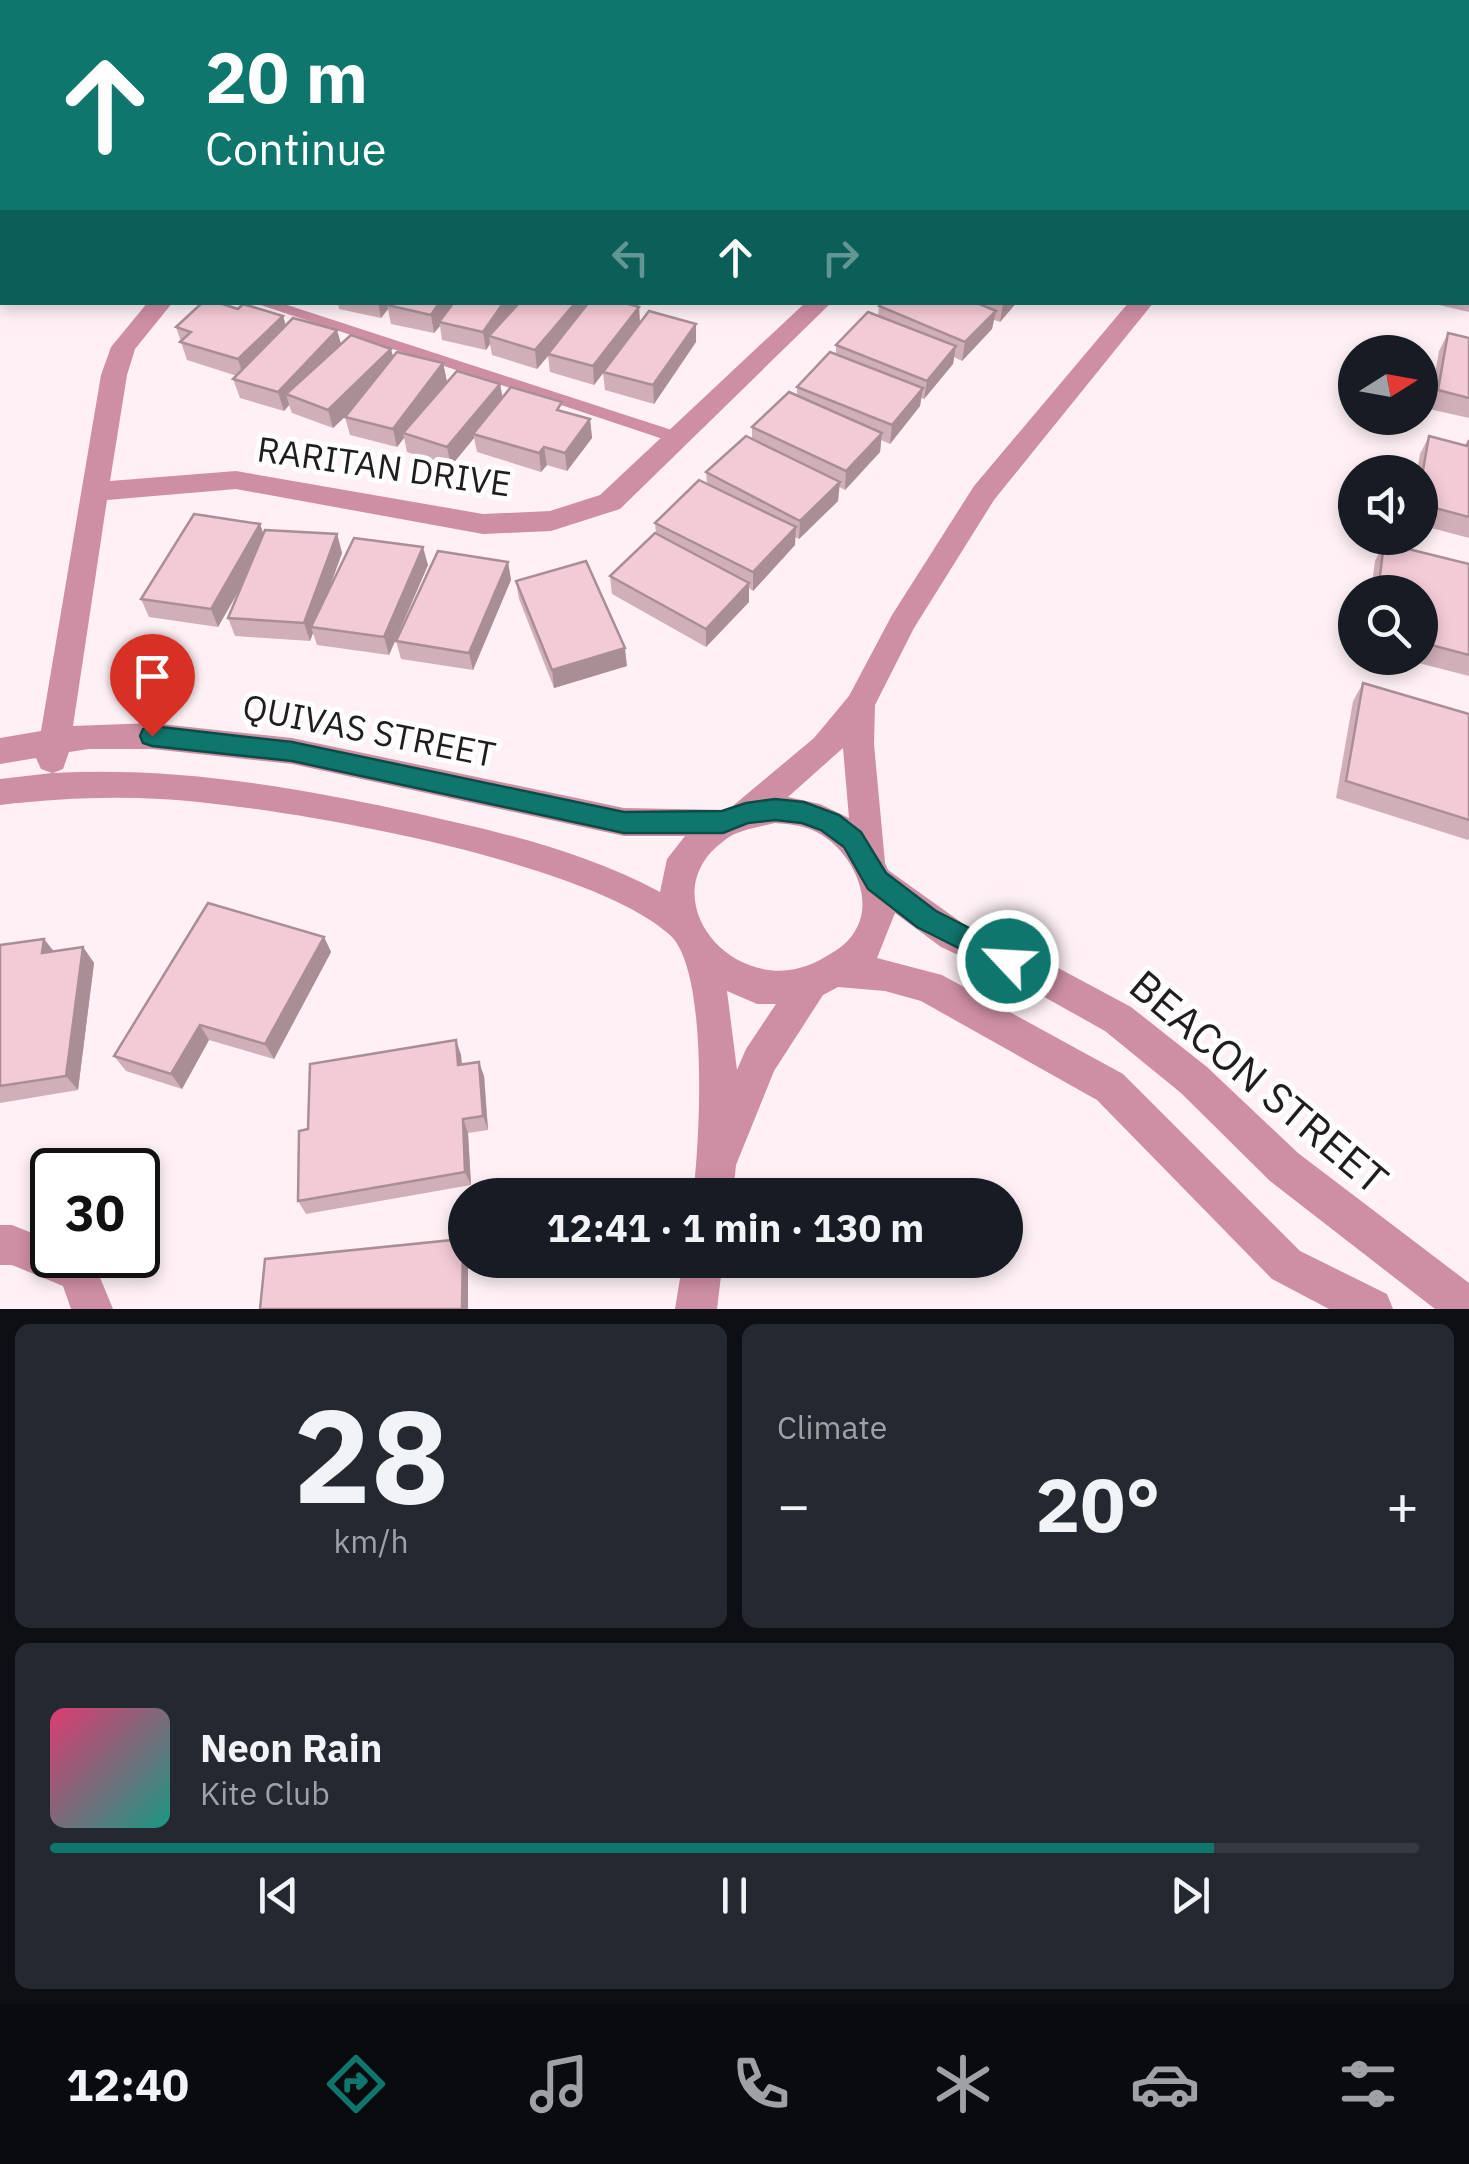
<!DOCTYPE html>
<meta charset="utf-8">
<style>
:root{--surface:#171b24;--page:#242831;--text:#f1f3f6;--muted:#9ea1a6;--line:#363941;--accent:#0f766e}
body{margin:0;font-family:"IBM Plex Sans",sans-serif;background:var(--page);color:var(--text);height:100vh;display:flex;flex-direction:column;font-size:38px;white-space:nowrap}
*{box-sizing:border-box;margin:0}
p{font-size:32px;color:var(--muted)}
.icon{flex:none;width:55px;height:55px;fill:none;stroke:currentColor;stroke-width:2;stroke-linecap:round;stroke-linejoin:round}
.map{position:relative;height:1309px;overflow:hidden}
.panel{display:flex;flex-direction:column;gap:15px;padding:15px;background:#0d0f14;flex:1}
.panel>*{flex:none}
.top-card{position:absolute;left:0px;top:0px;width:1470px;height:305px;box-shadow:0 5px 15px #0003;background:#0f766e;color:#fff;overflow:hidden}
.needle{width:65px;rotate:79deg}
.fabs{position:absolute;left:1338px;top:335px;display:grid;gap:20px}
.fabs a{display:grid;place-items:center;width:100px;height:100px;border-radius:50%;background:var(--surface);box-shadow:0 5px 15px #0003;font-size:50px}
.speed{position:absolute;left:30px;top:1148px;display:flex;gap:20px;font-size:50px;font-weight:700;text-align:center}
.speed>*{display:grid;place-content:center;width:130px;height:130px;border-radius:50%;background:var(--surface);box-shadow:0 5px 15px #0003;line-height:1}
.speed .limit{border:5px solid #111;border-radius:15px;background:#fff;color:#111}
.pin{position:absolute;display:grid;place-items:center;width:85px;height:85px;color:#fff;margin:-102px -42px;border-radius:50% 50% 50% 0;rotate:-45deg;box-shadow:0 0 10px #0007}
.pin .icon{rotate:45deg}
.me{position:absolute;width:110px;margin:-55px;rotate:295deg;stroke-linejoin:round;filter:drop-shadow(0 0 8px #0008)}
.turn{display:flex;align-items:center;gap:35px;height:210px;padding:0 40px;font-size:45px}
.turn .icon{width:130px;height:130px;stroke-width:2.5}
.turn b{display:block;font-size:70px;line-height:85px}
.lanes{display:flex;align-items:center;height:95px;padding:0 40px;background:#0003;justify-content:center;gap:50px;direction:ltr}
.lanes .off{opacity:.35}
.big{font-size:75px;font-weight:700;line-height:1.1}
.panel .tile{flex:1;display:flex;flex-direction:column;justify-content:center;gap:15px;min-width:0;padding:0 35px;border-radius:15px;background:var(--page)}
.panel .dial{align-items:center;gap:0}
.dial b{font-size:130px;line-height:1}
.song{display:flex;align-items:center;gap:30px}
.cover{width:120px;height:120px;border-radius:15px;background:linear-gradient(135deg,hsl(340 70% 55%),hsl(170 70% 35%))}
.played{height:10px;border-radius:5px;background:linear-gradient(90deg,var(--accent) 85%,var(--line) 85%)}
.keys{display:flex;justify-content:space-around;direction:ltr}
.heat{display:flex;justify-content:space-between;align-items:center;font-size:55px;direction:ltr}
.panel .tiles{flex:1;display:grid;gap:15px;grid-template-columns:1fr 1fr}
.tile:last-child{grid-column:span 2}
.trip{position:absolute;left:448px;top:1178px;width:575px;height:100px;border-radius:50px;background:var(--surface);box-shadow:0 5px 15px #0003;font-weight:700;line-height:100px;text-align:center}
.tabs{display:flex;height:160px;justify-content:space-around;align-items:center;background:#090b0e;color:var(--muted)}
.tabs .icon{width:70px;height:70px}
.tabs .selected{color:var(--accent)}
.tabs b{font-size:45px;color:var(--text)}
.map>svg:first-child{display:block}
</style>
<div class="map">
<svg width="1469" height="1309" viewBox="0 0 1469 1309">
<rect width="100%" height="100%" fill="#fef0f4"/>
<g fill="none" stroke-linecap="round" stroke-linejoin="round">
<g fill="#9e5d74" fill-rule="evenodd">
<path d="M216,0h11l-2,2h-10z"/>
<path d="M2,130v6l-2,1v-6z"/>
</g>
<g fill="#ce8fa4" fill-rule="evenodd">
<path d="M512,0h23l1,2h-22z"/>
<path d="M2,20v9l-2,1v-9z"/>
<path d="M252,302h26l406,132 3,4 -3,4h-12z"/>
</g>
<g fill="#ce8fa4" fill-rule="evenodd">
<rect x="1290" y="0" width="18" height="2"/>
<path d="M148,302h25l-38,47 -8,26 -17,106 126,-10 247,43 67,-3 50,-16 206,-193h26l-212,207 -69,22 -68,3 -247,-45 -129,11 -34,226 79,-3 140,15 332,70 104,2 86,-72 35,-42 43,-81 82,-129 155,-184h25l-160,198 -80,128 -39,77 -1,39 11,119 3,7 77,55 84,38 82,44 76,60 91,86 171,130v26h-34l-165,-128 -89,-88 -76,-62 -82,-46 -82,-38 -46,-34 -18,45 65,17 181,99 177,177 87,43 6,15h-64l-57,-30 -175,-179 -176,-99 -36,-10 -47,-4 -15,8 -49,76 -38,94 -3,30h-40c7,-53 16,-224 -23,-260 -84,-76 -395,-130 -510,-136 -54,-3 -107,0 -160,6v-26l52,-6 -11,-4 -5,-11 -36,6v-26l41,-7 60,-356 10,-28zM843,748l6,70 -29,-14 -32,-7zM89,749h63l140,15 332,72h61l-18,23 -7,33c-77,-41 -160,-60 -245,-79 -120,-26 -239,-47 -362,-40l10,-4 6,-17zM775,823c12,1 26,2 37,7 35,14 65,66 43,101 -8,14 -21,21 -35,29 -84,45 -174,-64 -95,-120 12,-10 35,-13 50,-17zM727,991l30,13h19l-30,45 -9,21z"/>
<path d="M0,1225h12l40,16v14l40,3 21,51h-42l-8,-23 -51,-21h-12z"/>
<path d="M683,1260h40l-6,49h-42z"/>
</g>
</g>
<g fill="#d1afb9">
<path d="M348,0h103v2h-106z"/>
<path d="M577,0h74l-2,2h-59z"/>
<path d="M685,0h91l-1,2h-89z"/>
<rect x="899" y="0" width="35" height="2"/>
<path d="M940,0h38l-1,2h-37z"/>
<path d="M989,0h43v2h-42z"/>
<path d="M1125,0h73v2h-80h7z"/>
<path d="M1468,239l1,1v72l-30,-7 1,-3h28z"/>
<path d="M338,302h248v3l53,2 1,17 56,18 -42,62 -49,-14 -2,-17 -9,12 -44,-13 -2,-16 -11,13 -45,-14 -2,-11 -4,6 -44,-10 -2,-14 -6,7 -43,-9 -3,-15 -7,9 -42,-9z"/>
<path d="M882,302h135l-17,20 -6,-2 -2,9 -30,32 -8,-4 -1,7 -29,35 -3,-1 -1,8 -30,38 -9,-4 -1,12 -35,38 -6,-3 -1,14 -39,38 -4,-2v8l-42,46 -4,-3v14l-43,45 -94,-53 -2,-18 46,-42 -1,-11 52,-39 -1,-12 46,-33v-12l45,-32v-8l39,-33v-9l42,-29 1,-10z"/>
<path d="M238,309l45,7 3,10 51,4 4,14 50,5 2,8 50,6 4,19 -7,9 60,-7 3,14 87,21 2,19 -25,33 -20,-6 -6,7 -64,-20 -3,-14 -23,28 -44,-14 -3,-14 -7,9 -47,-12 -5,-18 -12,11 -41,-15 -3,-8 -5,6 -44,-13 -7,-19 4,-3 -50,-16 -11,-33z"/>
<path d="M1448,333l21,5v80l-40,-9 10,-58z"/>
<path d="M1429,436l36,9 4,-5v98l-49,-13v-53h-3l3,-18z"/>
<path d="M260,524l3,9 74,1 5,19 -14,38 100,-26 -39,90 -72,-10 -4,-12 -3,8 -75,-5 -7,-18 11,-27 -21,36 -69,-10 -8,-18z"/>
<path d="M1384,543l85,21v112l-70,-18h21v-66h-49l4,-31z"/>
<path d="M508,562l3,18 -38,90 -72,-11 -5,-18z"/>
<path d="M516,581l111,85 -73,22 -35,-89z"/>
<path d="M1363,683l106,31v124l-1,2 -132,-42 17,-97z"/>
<path d="M324,937l7,15 -57,107 -65,-19 -27,49 -56,-18 -12,-15z"/>
<path d="M44,939l10,12 29,-4 11,16 -16,127 -78,13v-158z"/>
<path d="M456,1040l5,15 1,9 22,12 4,54 -20,3 3,52 -165,29 -8,-13 10,-72z"/>
</g>
<g fill="#aa8e96">
<path d="M434,0h17v2h-20z"/>
<path d="M378,302h15l-6,3 1,4 -7,9z"/>
<path d="M440,302h18l-19,20 1,4 -6,7 -3,-18z"/>
<path d="M504,302h17l-32,34 1,8 -4,6 -3,-18z"/>
<path d="M576,302h10l1,8 -39,44v2l-11,13 -2,-19z"/>
<path d="M1004,302h13l-17,20 3,-18z"/>
<path d="M639,307l1,18 -46,60 -1,-19z"/>
<path d="M996,311l-4,18 -30,32 3,-19z"/>
<path d="M283,316l5,18 -44,44 -6,-19z"/>
<path d="M696,324v18l-42,62 -1,-19z"/>
<path d="M337,330l5,18 -56,46 3,11 -5,6 -6,-19z"/>
<path d="M956,346l-3,18 -29,35 3,-18z"/>
<path d="M391,349l5,18 -63,61 -5,-18z"/>
<path d="M443,363l4,19 -40,53 -4,-2 1,5 -7,9 -4,-18z"/>
<path d="M500,384l3,18 -30,32 1,4 -23,28 -4,-19z"/>
<path d="M923,388l-3,18 -30,38 2,-19z"/>
<path d="M590,419l2,19 -25,33 -2,-18z"/>
<path d="M882,433l-2,19 -35,38 1,-19z"/>
<path d="M544,447l3,18 -6,7 -2,-19z"/>
<path d="M840,482l-2,19 -39,38 1,-18z"/>
<path d="M260,524l6,18 -48,85 -7,-18z"/>
<path d="M796,527l-1,18 -42,46v-19z"/>
<path d="M337,534l5,19 -27,75 -4,-1 2,6 -3,8 -6,-18z"/>
<path d="M423,547l5,18 -39,90 -5,-18z"/>
<path d="M508,562l3,18 -38,90 -4,-17z"/>
<path d="M749,583v19l-43,45v-18z"/>
<path d="M625,648l2,18 -73,22 -2,-18z"/>
<path d="M324,937l7,15 -57,107 -9,-15z"/>
<path d="M44,939l12,16 -14,-2z"/>
<path d="M83,947l11,16 -16,127 -12,-14z"/>
<path d="M200,1025l9,15 -27,49 -11,-15z"/>
<path d="M456,1040l5,15 2,25 -5,-15z"/>
<path d="M479,1062l5,14 4,54 -5,-14z"/>
<path d="M463,1119l5,14 3,52 -6,-13z"/>
<path d="M463,1239l2,4v17h3v49h-6z"/>
</g>
<g fill="#f3cbd7" stroke="#aa8e96" stroke-width="2.5">
<path d="M348,0h18l11,2h-32z"/>
<path d="M389,0h45l-3,2h-30z"/>
<path d="M698,0h71l-3,2h-57z"/>
<path d="M1146,0h52v2h-30z"/>
<rect x="1468" y="182" width="1" height="27"/>
<path d="M1468,239l1,1v52h-1z"/>
<path d="M203,302h13l22,7 5,-5 40,12 -45,43 -58,-17 11,-10 -15,-5z"/>
<path d="M389,302h51l-9,13 -44,-10z"/>
<path d="M454,302h50l-21,30 -44,-10z"/>
<path d="M520,302h56l-41,48 -46,-14z"/>
<path d="M589,302h33l17,5 -46,59 -45,-12z"/>
<path d="M882,302h93l21,9 -31,31 -86,-36z"/>
<path d="M649,311l47,13 -43,61 -50,-13z"/>
<path d="M868,312l88,34 -29,35 -91,-36z"/>
<path d="M293,318l44,12 -59,62 -45,-13z"/>
<path d="M1448,333l21,5v60l-31,-8z"/>
<path d="M351,335l40,14 -63,61 -42,-16z"/>
<path d="M397,352l46,11 -50,66 -48,-12z"/>
<path d="M830,352l93,36 -31,37 -95,-38z"/>
<path d="M457,371l43,13 -53,63 -44,-14z"/>
<path d="M511,387l51,15 -5,8 33,9 -25,34 -21,-6 -5,6 -66,-19z"/>
<path d="M789,392l93,41 -36,38 -94,-44z"/>
<path d="M746,436l94,46 -40,39 -94,-49z"/>
<path d="M1429,436l38,10 2,-6v77l-49,-13v-17z"/>
<path d="M699,480l97,47 -43,45 -98,-49z"/>
<path d="M194,514l66,10 -49,85 -70,-10z"/>
<path d="M265,530l72,4 -33,89 -76,-5z"/>
<path d="M655,533l94,50 -43,46 -96,-53z"/>
<path d="M354,538l69,9 -39,90 -73,-10z"/>
<path d="M1384,543l85,21v91l-49,-13v-50h-42z"/>
<path d="M438,551l70,11 -39,91 -73,-12z"/>
<path d="M586,561l39,87 -73,22 -36,-89z"/>
<path d="M1363,683l106,31v106l-123,-39z"/>
<path d="M208,903l116,34 -59,107 -65,-19 -29,49 -57,-18z"/>
<path d="M44,939l-2,14 41,-6 -17,129 -66,10v-141z"/>
<path d="M456,1040l2,25 21,-3 4,54 -20,3 2,53 -167,29 1,-70 9,-2 2,-65z"/>
<path d="M463,1239l-1,70h-202l5,-50z"/>
</g>
<path fill="#0f766e" stroke="#0a4d48" stroke-width="2.5" d="M152,726l140,16 332,70 98,-1 24,-8 29,-4 29,3 35,13 22,17 25,41 50,38 82,42 4,8 -4,9 -10,3 -91,-46 -49,-38 -24,-42 -23,-17 -19,-7 -27,-3 -27,3 -25,10h-99l-332,-72 -140,-15 -9,-3 -3,-7 3,-7z"/>
<g text-anchor="middle" stroke-width="10" stroke-linejoin="round" paint-order="stroke">
<g font-size="35" fill="#211c1d" stroke="#fff">
<text transform="translate(384 467) rotate(8)" y="12">RARITAN DRIVE</text>
<text transform="translate(369 731) rotate(11)" y="12">QUIVAS STREET</text>
</g>
<g font-size="42" fill="#211c1d" stroke="#fff">
<text transform="translate(1259 1082) rotate(40)" y="15">BEACON STREET</text>
</g>
</g>
</svg>
<div class="fabs">
<a><svg class="needle" viewBox="-14 -14 28 28"><path d="M0-13l5 13h-10z" fill="#e53935"/><path d="M0 13l5-13h-10z" fill="#9ea1a6"/></svg></a>
<a><svg class="icon" aria-label="sound" viewBox="0 0 24 24"><path d="M4 9h4l5-4v14l-5-4H4zM17 9q2 3 0 6"/></svg></a>
<a><svg class="icon" aria-label="search" viewBox="0 0 24 24"><circle cx="10" cy="10" r="6"/><path d="M15 15l6 6"/></svg></a>
</div>
<div class="speed"><div class="limit">30</div></div>
<div class="pin" style="left:152px;top:736px;background:#d93025"><svg class="icon" aria-label="arrive" viewBox="0 0 24 24"><path d="M6 21V4h12l-3 4 3 4H6"/></svg></div>
<svg class="me" style="left:1008px;top:961px" viewBox="-20 -20 40 40"><circle r="17" fill="#0f766e" stroke="#fff" stroke-width="3"/><path d="M0-11L8 9 0 5-8 9z" fill="#fff"/></svg>
<div class="trip">12:41 · 1 min · 130 m</div>
<div class="top-card">
<div class="turn"><svg class="icon" aria-label="ahead" viewBox="0 0 24 24"><path d="M12 20V5M6 11l6-6 6 6"/></svg><div><b>20 m</b>Continue</div></div>
<div class="lanes"><svg class="icon off" aria-label="left" viewBox="0 0 24 24"><path d="M17 20v-9H6M10 6l-5 5 5 5"/></svg><svg class="icon" aria-label="ahead" viewBox="0 0 24 24"><path d="M12 20V5M6 11l6-6 6 6"/></svg><svg class="icon off" aria-label="right" viewBox="0 0 24 24"><path d="M7 20v-9h11M14 6l5 5-5 5"/></svg></div>
</div>
</div>
<section class="panel">
<div class="tiles">
<div class="tile dial"><b>28</b><p>km/h</p></div>
<div class="tile"><p>Climate</p>
<div class="heat"><a>−</a><b class="big">20°</b><a>+</a></div>
</div>
<div class="tile">
<div class="song"><i class="cover"></i><div><b>Neon Rain</b><p>Kite Club</p></div></div>
<div class="played"></div>
<div class="keys"><svg class="icon" aria-label="previous" viewBox="0 0 24 24"><path d="M18 5L8 12l10 7zM5 5v14"/></svg><svg class="icon" aria-label="pause" viewBox="0 0 24 24"><path d="M8 5v14M16 5v14"/></svg><svg class="icon" aria-label="next" viewBox="0 0 24 24"><path d="M6 5l10 7-10 7zM19 5v14"/></svg></div>
</div>
</div>
</section>
<nav class="tabs">
<b>12:40</b>
<svg class="icon selected" aria-label="directions" viewBox="0 0 24 24"><path d="M12 3l9 9-9 9-9-9zM9 14v-3h6M13 9l2 2-2 2"/></svg>
<svg class="icon" aria-label="music" viewBox="0 0 24 24"><path d="M9 18V5l10-2v13"/><circle cx="6" cy="18" r="3"/><circle cx="16" cy="16" r="3"/></svg>
<svg class="icon" aria-label="phone" viewBox="0 0 24 24"><path d="M5 4h4l2 5-3 2q2 4 5 5l2-3 5 2v4C11 20 4 13 5 4z"/></svg>
<svg class="icon" aria-label="climate" viewBox="0 0 24 24"><path d="M12 3v18M4 7l16 10M4 17L20 7"/></svg>
<svg class="icon" aria-label="car" viewBox="0 0 24 24"><path d="M5 17H2v-5l4-1 3-4h7l3 4 3 1v5h-3M9 17h6M6 11h13"/><circle cx="7" cy="17" r="2"/><circle cx="17" cy="17" r="2"/></svg>
<svg class="icon" aria-label="filters" viewBox="0 0 24 24"><path d="M4 7h16M4 17h16"/><circle cx="9" cy="7" r="2"/><circle cx="15" cy="17" r="2"/></svg>
</nav>
